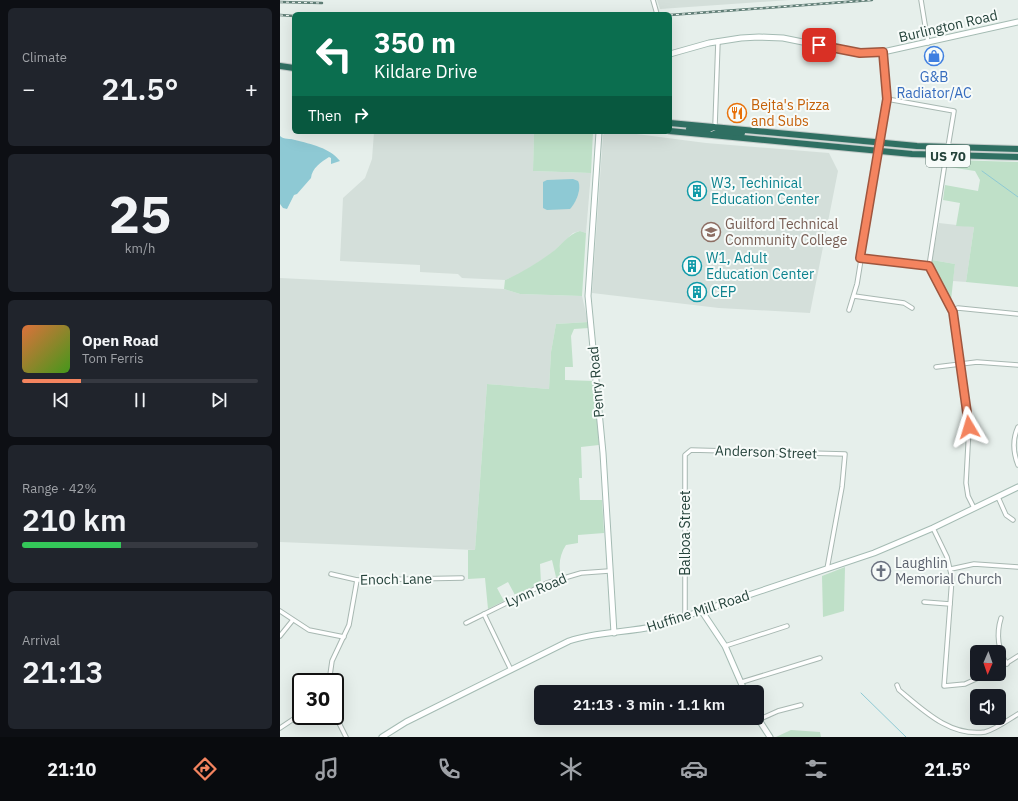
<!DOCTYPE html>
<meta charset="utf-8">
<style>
:root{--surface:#171b24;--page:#20242c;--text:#f1f3f6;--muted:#9ea1a6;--line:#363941;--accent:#f4845f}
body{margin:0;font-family:"IBM Plex Sans",sans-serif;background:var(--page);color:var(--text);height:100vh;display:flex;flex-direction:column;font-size:15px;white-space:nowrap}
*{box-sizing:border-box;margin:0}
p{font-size:13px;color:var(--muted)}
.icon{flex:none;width:22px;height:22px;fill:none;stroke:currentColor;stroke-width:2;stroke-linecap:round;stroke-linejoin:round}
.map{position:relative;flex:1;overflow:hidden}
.sheet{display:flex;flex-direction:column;gap:8px;padding:8px;background:#0d0f14;width:280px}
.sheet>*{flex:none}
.banner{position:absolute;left:12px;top:12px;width:380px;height:122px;border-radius:6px;box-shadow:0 4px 16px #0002;background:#0b6e4f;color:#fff;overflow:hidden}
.needle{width:26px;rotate:182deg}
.controls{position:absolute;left:690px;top:645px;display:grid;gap:8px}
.controls a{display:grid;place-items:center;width:36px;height:36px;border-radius:6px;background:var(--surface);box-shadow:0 4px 16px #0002;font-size:20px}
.speed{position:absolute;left:12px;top:673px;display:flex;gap:8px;font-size:20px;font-weight:700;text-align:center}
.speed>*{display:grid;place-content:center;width:52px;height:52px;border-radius:50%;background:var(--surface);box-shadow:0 4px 16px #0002;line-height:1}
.speed .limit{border:2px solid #111;border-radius:6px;background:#fff;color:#111}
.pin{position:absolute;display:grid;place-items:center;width:34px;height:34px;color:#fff;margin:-17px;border-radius:8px;box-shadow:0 2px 6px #0006}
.me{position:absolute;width:44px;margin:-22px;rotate:353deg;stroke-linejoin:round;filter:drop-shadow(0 0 3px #0008)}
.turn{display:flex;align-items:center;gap:14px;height:84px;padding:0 16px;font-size:18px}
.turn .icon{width:52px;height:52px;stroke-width:2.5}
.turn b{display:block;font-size:28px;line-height:34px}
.then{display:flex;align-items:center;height:38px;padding:0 16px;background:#0003;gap:8px;font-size:15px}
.big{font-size:30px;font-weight:600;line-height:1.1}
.sheet .tile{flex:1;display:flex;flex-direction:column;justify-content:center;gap:6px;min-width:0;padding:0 14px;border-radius:6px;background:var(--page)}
.sheet .dial{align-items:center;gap:0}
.dial b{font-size:52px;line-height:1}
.song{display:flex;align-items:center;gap:12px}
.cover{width:48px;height:48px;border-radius:6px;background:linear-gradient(135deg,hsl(20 70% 55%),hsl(100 70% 35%))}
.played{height:4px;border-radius:2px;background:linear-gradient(90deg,var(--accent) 25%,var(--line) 25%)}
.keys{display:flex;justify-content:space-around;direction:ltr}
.heat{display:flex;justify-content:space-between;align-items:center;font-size:22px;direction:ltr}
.charge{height:6px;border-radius:3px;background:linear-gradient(90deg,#34c759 42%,var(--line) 0)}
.trip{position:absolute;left:254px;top:685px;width:230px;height:40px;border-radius:6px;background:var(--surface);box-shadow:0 4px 16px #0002;font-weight:600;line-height:40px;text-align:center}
.dock{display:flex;height:64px;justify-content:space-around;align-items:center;background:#090b0e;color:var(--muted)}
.dock .icon{width:28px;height:28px}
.dock .active{color:var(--accent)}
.dock b{font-size:18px;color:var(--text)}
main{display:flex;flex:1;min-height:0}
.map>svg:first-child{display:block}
</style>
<main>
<section class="sheet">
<div class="tile"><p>Climate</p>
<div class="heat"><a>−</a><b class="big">21.5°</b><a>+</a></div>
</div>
<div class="tile dial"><b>25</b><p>km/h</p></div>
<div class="tile">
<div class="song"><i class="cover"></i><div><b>Open Road</b><p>Tom Ferris</p></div></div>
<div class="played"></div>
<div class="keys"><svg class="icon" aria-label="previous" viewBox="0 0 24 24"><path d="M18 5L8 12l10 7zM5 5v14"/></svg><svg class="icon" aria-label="pause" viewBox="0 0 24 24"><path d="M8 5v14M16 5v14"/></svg><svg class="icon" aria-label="next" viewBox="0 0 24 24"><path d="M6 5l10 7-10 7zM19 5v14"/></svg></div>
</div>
<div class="tile"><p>Range · 42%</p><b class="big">210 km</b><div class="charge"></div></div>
<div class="tile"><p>Arrival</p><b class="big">21:13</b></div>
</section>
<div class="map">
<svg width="738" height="737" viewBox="0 0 738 737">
<rect width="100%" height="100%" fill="#e6efeb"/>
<g fill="#d4dfda">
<path d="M377,0h133l-130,9z"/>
<path d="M94,132h160l-1,39 58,2 -5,60 -6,-2 -7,2 -21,20 -32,21 -15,6 -43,-2 -4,-4 -38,-2v-7l-80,-4 3,-63 22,-20 7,-19z"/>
<path d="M326,132h15l85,11 123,10 9,18 -28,142 -91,-5 -127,-15 11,-158z"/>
<path d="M659,223l35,4 -8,55 -13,-1 2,-17 -23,-4z"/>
<path d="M0,278l224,11 16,5 62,2 6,26 -32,2 -5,28 -2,37 -62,-5 -12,166 -195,-8z"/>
</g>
<g fill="#bfe0c8">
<path d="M254,132h59l-2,41 -58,-2z"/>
<path d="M672,160l66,2v125l-52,-5 8,-55 -18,-1 4,-23 -17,-3 2,-15 33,6 2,-11 -5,-9 -26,-4z"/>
<path d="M300,231l6,2 -4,63 -62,-2 -16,-5 1,-9c16,-7 31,-16 46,-27 10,-7 17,-19 29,-22z"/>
<path d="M652,260l23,4 -4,36 -19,-30z"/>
<path d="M308,322l1,6 -15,1 -3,7 2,31h-8v13l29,1 5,64 -18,2 1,31h-3l1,22h22l2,33 -26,2v8l-12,2c-6,9 -8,20 -5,31l-5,1 -4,-17 -12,4 1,19 -26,12 -7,-13 -11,6 7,13 -16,8 -3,-31 -17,1v-29h7l12,-166 62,5 2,-37 5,-28z"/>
<path d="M565,567l-1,44 -21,6 -1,-41z"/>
<path d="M511,730l29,2 1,5h-45z"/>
</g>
<g fill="#8ec9d4">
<path d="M0,136c4,4 10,2 15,4 16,4 35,8 45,21l-9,3v-6l-2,-1c-8,5 -17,11 -18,21l-14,16 -3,1 -7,14 -4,-1 -3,-4z"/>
<path d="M293,179l5,2c4,7 -2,22 -8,28l-23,1 -4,-2v-26l4,-2z"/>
</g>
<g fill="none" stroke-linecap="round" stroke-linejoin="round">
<g stroke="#8ec9d4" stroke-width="1">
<path d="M702,171l36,26"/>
<path d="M581,693l45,44"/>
</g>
<g stroke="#a8b8b2" stroke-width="5.5">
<g id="street">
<path d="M373,0l4,14"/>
<path d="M641,0l7,43"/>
<path d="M607,99l67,12 -6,36"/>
<path d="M435,126l3,-85"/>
<path d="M666,156l-17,110 20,36 7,21 13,104 -3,56 2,13 6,12"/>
<path d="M580,258l69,8"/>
<path d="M574,296l50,7 8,5"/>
<path d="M569,310l8,-26 29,-178 1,-17 -4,-37"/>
<path d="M672,310l6,-2 60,6"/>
<path d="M656,367l41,-5 41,3"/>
<path d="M738,427c-6,13 -5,25 0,38"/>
<path d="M718,497l8,18 7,5"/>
<path d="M653,528l14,29 5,21 -8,108 21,-2 22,-10"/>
<path d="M671,569l23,-5 44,3"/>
<path d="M51,574l26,6 105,-2"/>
<path d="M644,602l26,2"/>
<path d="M0,611l29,19 35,7"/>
<path d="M204,614l27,56"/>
<path d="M405,615v-160l6,-5 154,4 -3,33 -15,82"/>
<path d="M721,618c-5,16 -3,33 6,46"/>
<path d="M186,623l81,-40 34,-10 28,-2"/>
<path d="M0,636l12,-15"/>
<path d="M445,646l62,-20"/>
<path d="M719,668l19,-12"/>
<path d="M49,682l3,-21 17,-36 8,-45"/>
<path d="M462,682l78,-24"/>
<path d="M617,685l2,5c24,20 51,47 86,42 11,-3 23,-12 33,-18"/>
<path d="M55,715l11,22"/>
<path d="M478,720l20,-9 23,-6"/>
<path d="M0,728l21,-14"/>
</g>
</g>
<g stroke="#a4bbb3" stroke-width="7">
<g id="secondary">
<path d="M390,54l39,-11 32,-5 18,-1 24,1 69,14h31l135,-30"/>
<path d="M319,132l-11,164 15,157 11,180"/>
<path d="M421,610l24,36 20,46"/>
<path d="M477,717l13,20"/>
<path d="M102,737l24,-15 163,-81c28,-10 58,-8 87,-15l218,-73 59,-25 85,-41"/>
</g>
</g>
<g stroke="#c2cac8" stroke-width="8">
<g id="highway">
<path d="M0,66l14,2"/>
<path d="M390,123l247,23 101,3"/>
<path d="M409,129l18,1 6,-3"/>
<path d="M390,131l242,23 106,3"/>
<path d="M434,134l7,-3 21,2"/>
</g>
</g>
<use href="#street" stroke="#fff" stroke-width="3.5"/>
<use href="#secondary" stroke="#fff" stroke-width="5"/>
<use href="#highway" stroke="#2f6f62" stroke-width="6"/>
<g stroke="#5f7d75" stroke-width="2.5">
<g id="rail">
<path d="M0,2l42,1"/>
<path d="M0,15l14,1"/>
<path d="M390,15l202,-15"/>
</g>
</g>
<use href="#rail" stroke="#f7fbf9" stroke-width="1" stroke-dasharray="3" stroke-linecap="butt"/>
</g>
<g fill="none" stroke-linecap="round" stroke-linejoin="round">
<g stroke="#9f563e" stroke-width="10">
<path id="route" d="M539,45l41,8 23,-1 4,47 -27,159 69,8 24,46 16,115"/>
</g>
<use href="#route" stroke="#f4845f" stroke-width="7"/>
</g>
<defs>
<g id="shop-ring" transform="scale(1)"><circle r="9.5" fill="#f7fbf9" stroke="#3f7fe0" stroke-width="1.5"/><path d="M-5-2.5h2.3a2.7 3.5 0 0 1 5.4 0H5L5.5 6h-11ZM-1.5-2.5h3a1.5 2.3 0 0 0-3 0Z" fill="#3f7fe0"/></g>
<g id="restaurant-ring" transform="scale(1)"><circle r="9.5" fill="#f7fbf9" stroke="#e8710a" stroke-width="1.5"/><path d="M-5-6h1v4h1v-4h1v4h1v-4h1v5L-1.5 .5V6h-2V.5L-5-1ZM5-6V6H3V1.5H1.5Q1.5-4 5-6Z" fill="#e8710a"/></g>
<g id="building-ring" transform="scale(1)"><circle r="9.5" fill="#f7fbf9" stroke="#0f9aa8" stroke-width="1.5"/><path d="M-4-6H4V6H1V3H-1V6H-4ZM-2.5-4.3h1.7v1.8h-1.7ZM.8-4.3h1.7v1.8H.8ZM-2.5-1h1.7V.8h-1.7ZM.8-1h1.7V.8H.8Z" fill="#0f9aa8"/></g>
<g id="university-ring" transform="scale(1)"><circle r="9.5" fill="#f7fbf9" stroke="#8d6e63" stroke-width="1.5"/><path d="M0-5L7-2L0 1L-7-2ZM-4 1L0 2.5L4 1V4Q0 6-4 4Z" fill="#8d6e63"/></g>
<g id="church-ring" transform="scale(1)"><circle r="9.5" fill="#f7fbf9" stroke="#6b7280" stroke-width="1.5"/><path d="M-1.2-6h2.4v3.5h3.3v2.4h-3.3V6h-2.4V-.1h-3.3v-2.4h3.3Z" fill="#6b7280"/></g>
</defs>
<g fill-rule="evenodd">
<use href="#shop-ring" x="654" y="56"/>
<use href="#restaurant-ring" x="457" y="113"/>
<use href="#building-ring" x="417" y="191"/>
<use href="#university-ring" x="431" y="232"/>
<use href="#building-ring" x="412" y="266"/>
<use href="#building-ring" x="417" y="292"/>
<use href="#church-ring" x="601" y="571"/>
</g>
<g text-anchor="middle" stroke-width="4" stroke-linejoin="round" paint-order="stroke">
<rect fill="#f7fbf9" stroke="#637a73" stroke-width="1" x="646" y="145" width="44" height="22" rx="3"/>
<g font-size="13" font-weight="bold" fill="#24423a">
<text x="668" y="161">US 70</text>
</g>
<g font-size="14" fill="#24423a" stroke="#f7fbf9">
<text transform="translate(668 26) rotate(-13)" y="5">Burlington Road</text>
<text transform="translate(316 382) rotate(-95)" y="5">Penry Road</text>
<text transform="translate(486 452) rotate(2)" y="5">Anderson Street</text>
<text transform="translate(405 533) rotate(-90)" y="5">Balboa Street</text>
<text transform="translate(116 579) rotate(-1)" y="5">Enoch Lane</text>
<text transform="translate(256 590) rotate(-23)" y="5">Lynn Road</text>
<text transform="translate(418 611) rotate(-18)" y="5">Huffine Mill Road</text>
</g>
<g font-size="14" fill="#366cbe" stroke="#f7fbf9">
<text x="654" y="82">G&amp;B<tspan x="654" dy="16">Radiator/AC</tspan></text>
</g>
<g font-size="14" fill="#c56008" stroke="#f7fbf9" text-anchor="start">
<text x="471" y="110">Bejta's Pizza<tspan x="471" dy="16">and Subs</tspan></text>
</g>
<g font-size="14" fill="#0d838f" stroke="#f7fbf9" text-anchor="start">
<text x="431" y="188">W3, Techinical<tspan x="431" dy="16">Education Center</tspan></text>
<text x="426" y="263">W1, Adult<tspan x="426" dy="16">Education Center</tspan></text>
<text x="431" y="297">CEP</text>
</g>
<g font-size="14" fill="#785e54" stroke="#f7fbf9" text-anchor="start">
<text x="445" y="229">Guilford Technical<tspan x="445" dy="16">Community College</tspan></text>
</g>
<g font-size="14" fill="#5b616d" stroke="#f7fbf9" text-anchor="start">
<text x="615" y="568">Laughlin<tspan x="615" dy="16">Memorial Church</tspan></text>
</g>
</g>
</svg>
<div class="controls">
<a><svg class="needle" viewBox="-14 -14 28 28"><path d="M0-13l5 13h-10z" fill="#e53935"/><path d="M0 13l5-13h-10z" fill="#9ea1a6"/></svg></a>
<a><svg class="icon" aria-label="sound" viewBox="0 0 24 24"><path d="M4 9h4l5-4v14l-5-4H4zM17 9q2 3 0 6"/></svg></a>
</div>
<div class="speed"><div class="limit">30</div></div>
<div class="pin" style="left:539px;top:45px;background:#d93025"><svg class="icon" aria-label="arrive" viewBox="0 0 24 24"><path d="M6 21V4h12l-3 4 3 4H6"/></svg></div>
<svg class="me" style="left:689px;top:427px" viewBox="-20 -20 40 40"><path d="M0-17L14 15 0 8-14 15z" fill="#f4845f" stroke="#fff" stroke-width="4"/></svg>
<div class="trip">21:13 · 3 min · 1.1 km</div>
<div class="banner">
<div class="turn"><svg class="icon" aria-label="left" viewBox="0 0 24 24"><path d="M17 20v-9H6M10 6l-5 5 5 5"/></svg><div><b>350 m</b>Kildare Drive</div></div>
<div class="then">Then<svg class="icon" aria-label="right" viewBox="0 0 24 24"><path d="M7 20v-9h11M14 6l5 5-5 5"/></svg></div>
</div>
</div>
</main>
<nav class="dock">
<b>21:10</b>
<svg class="icon active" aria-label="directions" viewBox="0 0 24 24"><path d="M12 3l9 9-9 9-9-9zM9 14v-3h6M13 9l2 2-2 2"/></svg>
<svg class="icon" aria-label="music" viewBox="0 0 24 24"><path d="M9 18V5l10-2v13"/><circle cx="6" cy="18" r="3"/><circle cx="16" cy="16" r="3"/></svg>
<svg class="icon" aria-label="phone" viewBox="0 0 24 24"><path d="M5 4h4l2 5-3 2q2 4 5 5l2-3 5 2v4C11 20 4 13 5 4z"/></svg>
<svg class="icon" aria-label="climate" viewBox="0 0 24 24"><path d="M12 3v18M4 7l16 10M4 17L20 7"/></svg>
<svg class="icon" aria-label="car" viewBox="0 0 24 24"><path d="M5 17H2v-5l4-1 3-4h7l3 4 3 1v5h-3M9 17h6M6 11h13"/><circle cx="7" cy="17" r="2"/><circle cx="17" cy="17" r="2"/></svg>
<svg class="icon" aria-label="filters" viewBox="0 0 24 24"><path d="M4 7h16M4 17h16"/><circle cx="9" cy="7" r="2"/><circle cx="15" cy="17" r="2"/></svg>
<b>21.5°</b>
</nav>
